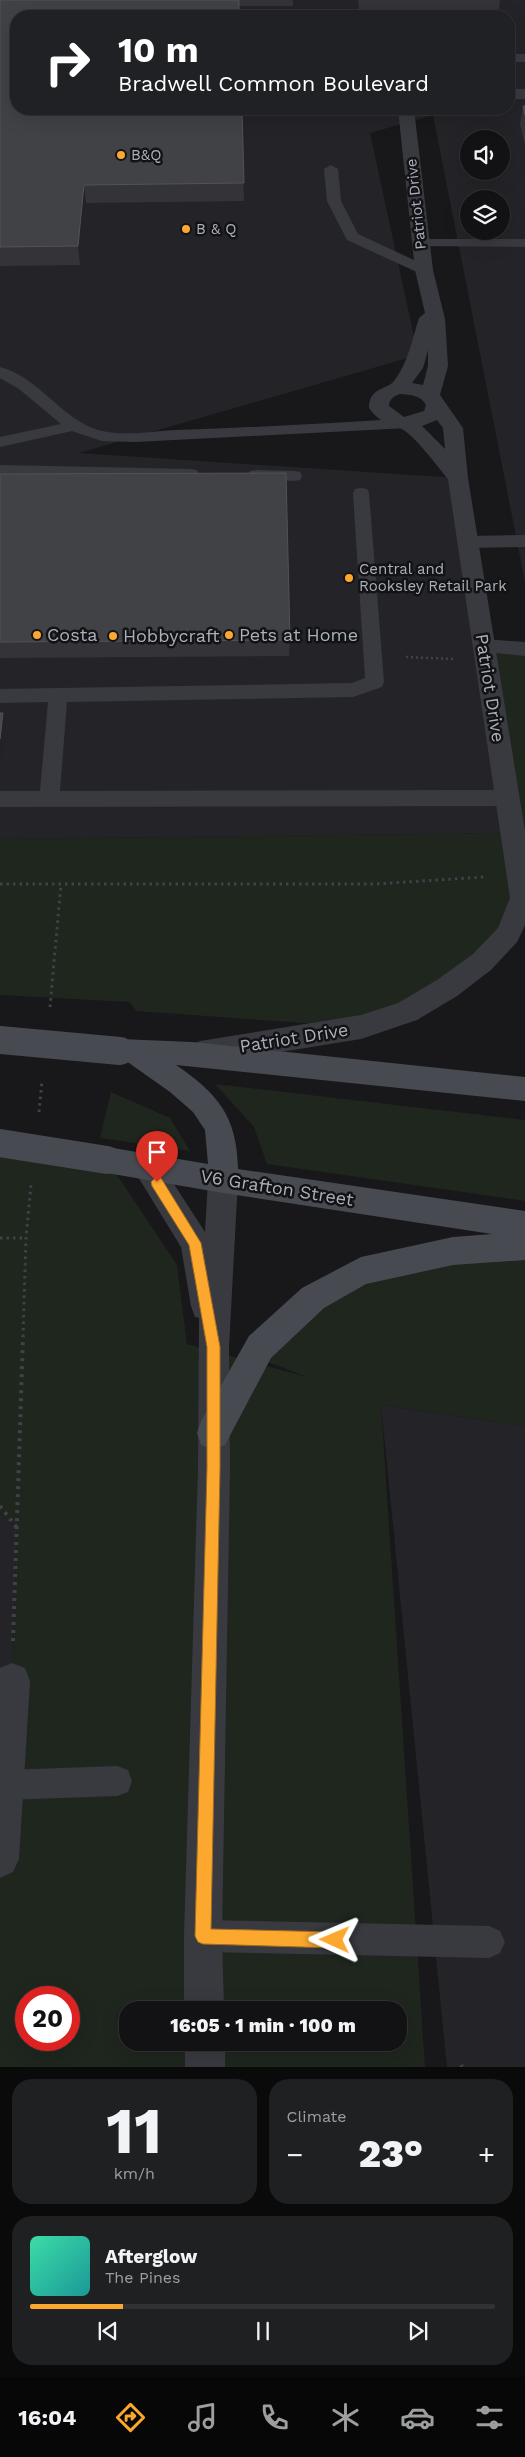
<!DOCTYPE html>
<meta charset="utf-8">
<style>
:root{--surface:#121214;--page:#1f2022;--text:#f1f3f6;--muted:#9c9ea0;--line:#313234;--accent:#fca82e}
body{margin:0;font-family:"Work Sans",sans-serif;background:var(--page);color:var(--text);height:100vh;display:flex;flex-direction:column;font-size:19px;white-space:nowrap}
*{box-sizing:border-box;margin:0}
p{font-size:16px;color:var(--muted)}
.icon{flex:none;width:28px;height:28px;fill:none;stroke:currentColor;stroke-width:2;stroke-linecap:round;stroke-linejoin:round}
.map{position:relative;height:2067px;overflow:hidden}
.sheet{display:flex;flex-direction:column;gap:12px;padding:12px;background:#0a0a0b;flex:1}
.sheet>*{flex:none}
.banner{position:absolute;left:10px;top:10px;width:505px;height:105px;border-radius:20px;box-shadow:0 5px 20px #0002,0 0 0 1px var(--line);background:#202124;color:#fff;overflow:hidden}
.tools{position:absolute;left:460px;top:130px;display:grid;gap:10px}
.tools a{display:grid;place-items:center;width:50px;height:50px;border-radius:50%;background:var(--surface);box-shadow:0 5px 20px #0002,0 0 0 1px var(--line);font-size:25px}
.speed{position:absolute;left:15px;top:1986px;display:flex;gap:10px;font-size:25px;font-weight:700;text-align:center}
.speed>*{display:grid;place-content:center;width:65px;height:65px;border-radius:50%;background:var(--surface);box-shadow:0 5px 20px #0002,0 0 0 1px var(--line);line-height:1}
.speed .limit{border:8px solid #d22;background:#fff;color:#111}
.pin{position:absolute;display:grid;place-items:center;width:42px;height:42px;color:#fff;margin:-51px -21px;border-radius:50% 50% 50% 0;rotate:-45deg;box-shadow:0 0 5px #0007}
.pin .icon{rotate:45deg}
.me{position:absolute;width:55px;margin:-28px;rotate:271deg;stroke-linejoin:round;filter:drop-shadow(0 0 4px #0008)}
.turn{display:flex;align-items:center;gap:18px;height:105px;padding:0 25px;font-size:22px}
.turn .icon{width:65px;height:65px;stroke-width:2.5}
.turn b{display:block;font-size:35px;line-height:42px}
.big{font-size:38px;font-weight:800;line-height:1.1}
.sheet .tile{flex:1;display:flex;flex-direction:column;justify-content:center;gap:8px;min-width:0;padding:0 18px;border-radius:20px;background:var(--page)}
.sheet .dial{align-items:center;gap:0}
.dial b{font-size:65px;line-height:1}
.song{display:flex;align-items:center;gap:15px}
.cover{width:60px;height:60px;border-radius:8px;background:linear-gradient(135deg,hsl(160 70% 55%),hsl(180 70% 35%))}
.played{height:5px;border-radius:2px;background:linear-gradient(90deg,var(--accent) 20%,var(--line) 20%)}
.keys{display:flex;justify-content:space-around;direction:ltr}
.heat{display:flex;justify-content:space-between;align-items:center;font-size:28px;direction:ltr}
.sheet .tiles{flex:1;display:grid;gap:12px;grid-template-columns:1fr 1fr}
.tile:last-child{grid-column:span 2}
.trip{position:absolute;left:119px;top:2001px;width:288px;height:50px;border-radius:20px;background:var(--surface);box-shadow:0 5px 20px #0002,0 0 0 1px var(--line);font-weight:800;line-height:50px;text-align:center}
.menu{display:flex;height:80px;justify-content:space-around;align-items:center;background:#070708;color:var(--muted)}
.menu .icon{width:35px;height:35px}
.menu .selected{color:var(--accent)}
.menu b{font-size:22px;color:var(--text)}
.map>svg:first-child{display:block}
</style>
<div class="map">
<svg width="525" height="2067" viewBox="0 0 525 2067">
<rect width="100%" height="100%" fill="#18181a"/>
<g fill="#242428" fill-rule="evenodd">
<path d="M0,0h525v582l-92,-467 -63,18 48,222 -339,98 379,25 54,355 -512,6zM16,16h493v93h-493zM469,139h32v32h-32zM469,199h32v32h-32z"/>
<path d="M381,1405l144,21v641h-78z"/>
<path d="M0,1514l17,14 -5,153 -12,178z"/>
</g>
<g fill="#1e261e" fill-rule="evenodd">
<path d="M484,646l41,3v263l-43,50 -121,65 -225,-16 -6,-9 -130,-7v-156l512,-6z"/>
<path d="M215,1084l310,36v81l-258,-37 -13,-37z"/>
<path d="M111,1092l59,26 20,33 -90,-13z"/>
<path d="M0,1145l107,15 70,105 10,79 120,33 -52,-20 106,-86 164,-25v180l-144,-21 44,662h-425v-208l12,-178 5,-153 -17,-14zM26,1998h43v42h-43zM128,2010h270v32h-270z"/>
</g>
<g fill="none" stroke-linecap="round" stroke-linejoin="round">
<path stroke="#3f4247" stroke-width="2" stroke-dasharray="1 2.5" stroke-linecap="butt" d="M408,10l1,6"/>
<path stroke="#3f4247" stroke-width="2.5" stroke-dasharray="2 3" stroke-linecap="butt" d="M406,657l47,2"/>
<g stroke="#3f4247" stroke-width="3" stroke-dasharray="2.5 4" stroke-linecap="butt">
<path d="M0,884h375l109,-7"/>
<path d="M50,1007l11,-123"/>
<path d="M39,1112l3,-31"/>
<path d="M0,1238h26"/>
<path d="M23,1337l3,-99 5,-53"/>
</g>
<g stroke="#3f4247" stroke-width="4" stroke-dasharray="3 5" stroke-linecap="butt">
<path d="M0,1506l17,22"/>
<path d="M13,1641l10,-305"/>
<path d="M461,2065l1,2"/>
</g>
<g fill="#393a40" fill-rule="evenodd">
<rect x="509" y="54" width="16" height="8"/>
<path d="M331,165l7,4 3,32 17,33 71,33 2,3 -2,3h-10l-72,-33 -20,-39 -3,-32z"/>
<path d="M421,239h104v8l-109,-1 -2,-3 2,-3z"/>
<path d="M0,367c39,10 60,51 98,63 24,7 55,1 79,0 77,-3 154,-6 231,-12l6,1 2,4 -2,4 -6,1 -273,14 -33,-1 -30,-10 -72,16v-10l61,-13 -42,-35 -19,-11z"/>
<path d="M0,465l191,4 6,1 2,4 -2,4 -6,1 -191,-4z"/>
<path d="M256,470l38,1 6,1 2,4 -2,4 -6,1 -44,-2 -2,-4 2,-4z"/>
<path d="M361,488l6,1 2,4 15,189 -2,5 -29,10 -286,5 -7,89 447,-1 7,3 3,5 -3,5 -7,3 -507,1v-16h40l8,-89 -48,1v-14l352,-6 13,-5 -12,-185 2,-4z"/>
<path d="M525,535v12l-58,1 -6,-2 -3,-4 3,-4 6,-2z"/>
<path d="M484,639l41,3v14l-48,-5 -2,-5 2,-5z"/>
<path d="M117,1766l11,4 4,11 -4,11 -11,4 -112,4 -5,-2v-26l5,-2z"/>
<path d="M203,1920l286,6 11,5 5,11 -5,11 -11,5 -286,-6 -11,-5 -5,-11 5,-11z"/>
</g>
<g fill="#393a40" fill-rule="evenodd">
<rect x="509" y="89" width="16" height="10"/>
<path d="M398,109h16l19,161 12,49 3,47 -8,29 23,33 5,50 57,353v94l-4,9 -4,8 -26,28 -34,26 -40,24 -56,19 -161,26 -10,-4 -4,-8 4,-8 10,-4 161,-26 37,-12 39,-23 36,-26 25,-26 12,-30 -62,-419c-11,-13 -32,-42 -46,-50 -13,-8 -21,-4 -33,-21 0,-21 18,-18 25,-27 14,-18 18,-41 25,-63l6,-5 -10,-43zM428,350v16l-5,19 -11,-2 11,-15zM400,394c11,1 21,1 26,11l-2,6 -20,6 -15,-11c0,-7 5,-10 11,-12zM437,420l6,8 2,21 -23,-23z"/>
<path d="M147,1154l10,4 48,74 3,-52 5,-9 10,-4 10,4 5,9 -9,167 1,121 -8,468 2,74h-40v-74l14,-468 1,-150 -4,-1 -4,-11 -10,-59 -49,-80 5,-9z"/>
<path d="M12,1663l13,5 5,13 -11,178 -6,13 -13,6v-210z"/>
<rect x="185" y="2042" width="40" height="25"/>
</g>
<path fill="#474a50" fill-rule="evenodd" d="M120,1039l72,3 333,35v24l-349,-36c42,29 61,51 62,104l287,42v49l-72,5 -87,19 -42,24 -53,50 -46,87 -12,4 -12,-4 -4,-12 4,-12 48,-85 53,-48 59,-31 92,-20 39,-3 -269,-41 -116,-20 -10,-4 -5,-9 5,-9 10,-4 101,17 -3,-34 -12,-18 -23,-20 -41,-29 -19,-4 -4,-8 4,-8z"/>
<g stroke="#474a50" stroke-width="28">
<path d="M0,1040l120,11"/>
<path d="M0,1143l107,17"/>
</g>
</g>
<g fill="#343438">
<path d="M0,0h293v6h-54l5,195 -158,2 -6,62 -80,1z"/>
<path d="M358,0h142l-1,9 -140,1z"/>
<path d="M523,106h2v39l-5,-21z"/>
<path d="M0,474l290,166 -1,16 -289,2z"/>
</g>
<g fill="#232326">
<path d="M84,185l2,18 -6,62 -2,-19z"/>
<path d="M3,713l3,13 -6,49v-36z"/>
</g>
<g fill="#414246" stroke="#515358">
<path d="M0,0h239v16h-223v93h226l2,74 -160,2 -6,61 -78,1z"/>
<path d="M523,106h2v9z"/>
<path d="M286,473l4,167 -290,2v-168z"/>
<path d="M0,713h3l-3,26z"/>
</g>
<path fill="#fca82e" stroke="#a46d1e" d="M157,1176l4,2 40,65 19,104v121l-9,461 124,3 6,2 2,6 -2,5 -6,3 -132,-4 -5,-2 -3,-6 12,-468v-121l-18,-102 -37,-59 -1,-4z"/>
<g fill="#fca82e" stroke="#131315" stroke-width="2">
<circle cx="121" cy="155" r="5"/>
<circle cx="186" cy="229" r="5"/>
<circle cx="349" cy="578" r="5"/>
<circle cx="37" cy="635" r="5"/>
<circle cx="229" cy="635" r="5"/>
<circle cx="113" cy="636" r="5"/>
</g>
<g text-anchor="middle" stroke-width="5" stroke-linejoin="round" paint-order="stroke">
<g font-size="15" fill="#aab0bb" stroke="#131315" text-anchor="start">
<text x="131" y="160">B&amp;Q</text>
<text x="196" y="234">B &amp; Q</text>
<text x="359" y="574">Central and<tspan x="359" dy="17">Rooksley Retail Park</tspan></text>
</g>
<g font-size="15" fill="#aab0bb" stroke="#131315">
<text transform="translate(416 204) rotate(-96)" y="5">Patriot Drive</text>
</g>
<g font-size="18" fill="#aab0bb" stroke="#131315" text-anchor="start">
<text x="47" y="641">Costa</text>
<text x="239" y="641">Pets at Home</text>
<text x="123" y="642">Hobbycraft</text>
</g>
<g font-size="18" fill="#aab0bb" stroke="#131315">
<text transform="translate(490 688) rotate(81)" y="6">Patriot Drive</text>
<text transform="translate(294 1038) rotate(-9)" y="6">Patriot Drive</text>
<text transform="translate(277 1188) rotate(9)" y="6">V6 Grafton Street</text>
</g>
</g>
</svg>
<div class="tools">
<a><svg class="icon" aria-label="sound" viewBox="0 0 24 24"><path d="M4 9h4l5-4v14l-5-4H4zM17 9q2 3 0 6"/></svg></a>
<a><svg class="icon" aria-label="layers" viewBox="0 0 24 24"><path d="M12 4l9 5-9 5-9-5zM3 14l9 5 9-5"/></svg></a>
</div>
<div class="speed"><div class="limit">20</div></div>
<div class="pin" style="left:157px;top:1182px;background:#d93025"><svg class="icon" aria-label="arrive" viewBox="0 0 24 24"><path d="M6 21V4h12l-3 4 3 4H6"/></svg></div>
<svg class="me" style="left:335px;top:1940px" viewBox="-20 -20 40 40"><path d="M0-17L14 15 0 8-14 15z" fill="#fca82e" stroke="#fff" stroke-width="4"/></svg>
<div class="trip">16:05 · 1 min · 100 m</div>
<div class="banner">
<div class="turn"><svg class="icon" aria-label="right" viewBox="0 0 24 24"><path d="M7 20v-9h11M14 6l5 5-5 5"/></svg><div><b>10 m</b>Bradwell Common Boulevard</div></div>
</div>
</div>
<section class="sheet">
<div class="tiles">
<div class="tile dial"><b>11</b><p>km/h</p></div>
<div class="tile"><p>Climate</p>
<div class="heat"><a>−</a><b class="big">23°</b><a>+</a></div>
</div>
<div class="tile">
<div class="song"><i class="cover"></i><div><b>Afterglow</b><p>The Pines</p></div></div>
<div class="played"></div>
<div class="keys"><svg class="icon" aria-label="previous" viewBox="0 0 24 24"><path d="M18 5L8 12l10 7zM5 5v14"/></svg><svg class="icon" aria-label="pause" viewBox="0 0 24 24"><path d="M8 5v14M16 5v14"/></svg><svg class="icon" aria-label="next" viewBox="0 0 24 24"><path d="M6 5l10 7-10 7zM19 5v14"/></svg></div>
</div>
</div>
</section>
<nav class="menu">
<b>16:04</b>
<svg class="icon selected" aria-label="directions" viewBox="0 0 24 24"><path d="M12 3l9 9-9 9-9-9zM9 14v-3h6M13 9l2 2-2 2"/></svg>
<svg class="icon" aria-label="music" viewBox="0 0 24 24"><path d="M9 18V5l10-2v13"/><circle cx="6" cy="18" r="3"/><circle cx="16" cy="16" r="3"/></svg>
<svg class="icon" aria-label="phone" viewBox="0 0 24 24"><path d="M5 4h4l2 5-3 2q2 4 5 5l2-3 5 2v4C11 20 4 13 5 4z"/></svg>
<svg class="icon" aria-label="climate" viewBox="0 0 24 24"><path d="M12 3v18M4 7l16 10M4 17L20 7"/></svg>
<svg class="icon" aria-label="car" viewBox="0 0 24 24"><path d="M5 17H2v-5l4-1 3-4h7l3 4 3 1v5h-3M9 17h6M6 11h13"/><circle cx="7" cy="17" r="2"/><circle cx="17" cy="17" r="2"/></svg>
<svg class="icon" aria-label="filters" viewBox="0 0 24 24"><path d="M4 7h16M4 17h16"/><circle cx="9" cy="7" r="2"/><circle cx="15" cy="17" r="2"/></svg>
</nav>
